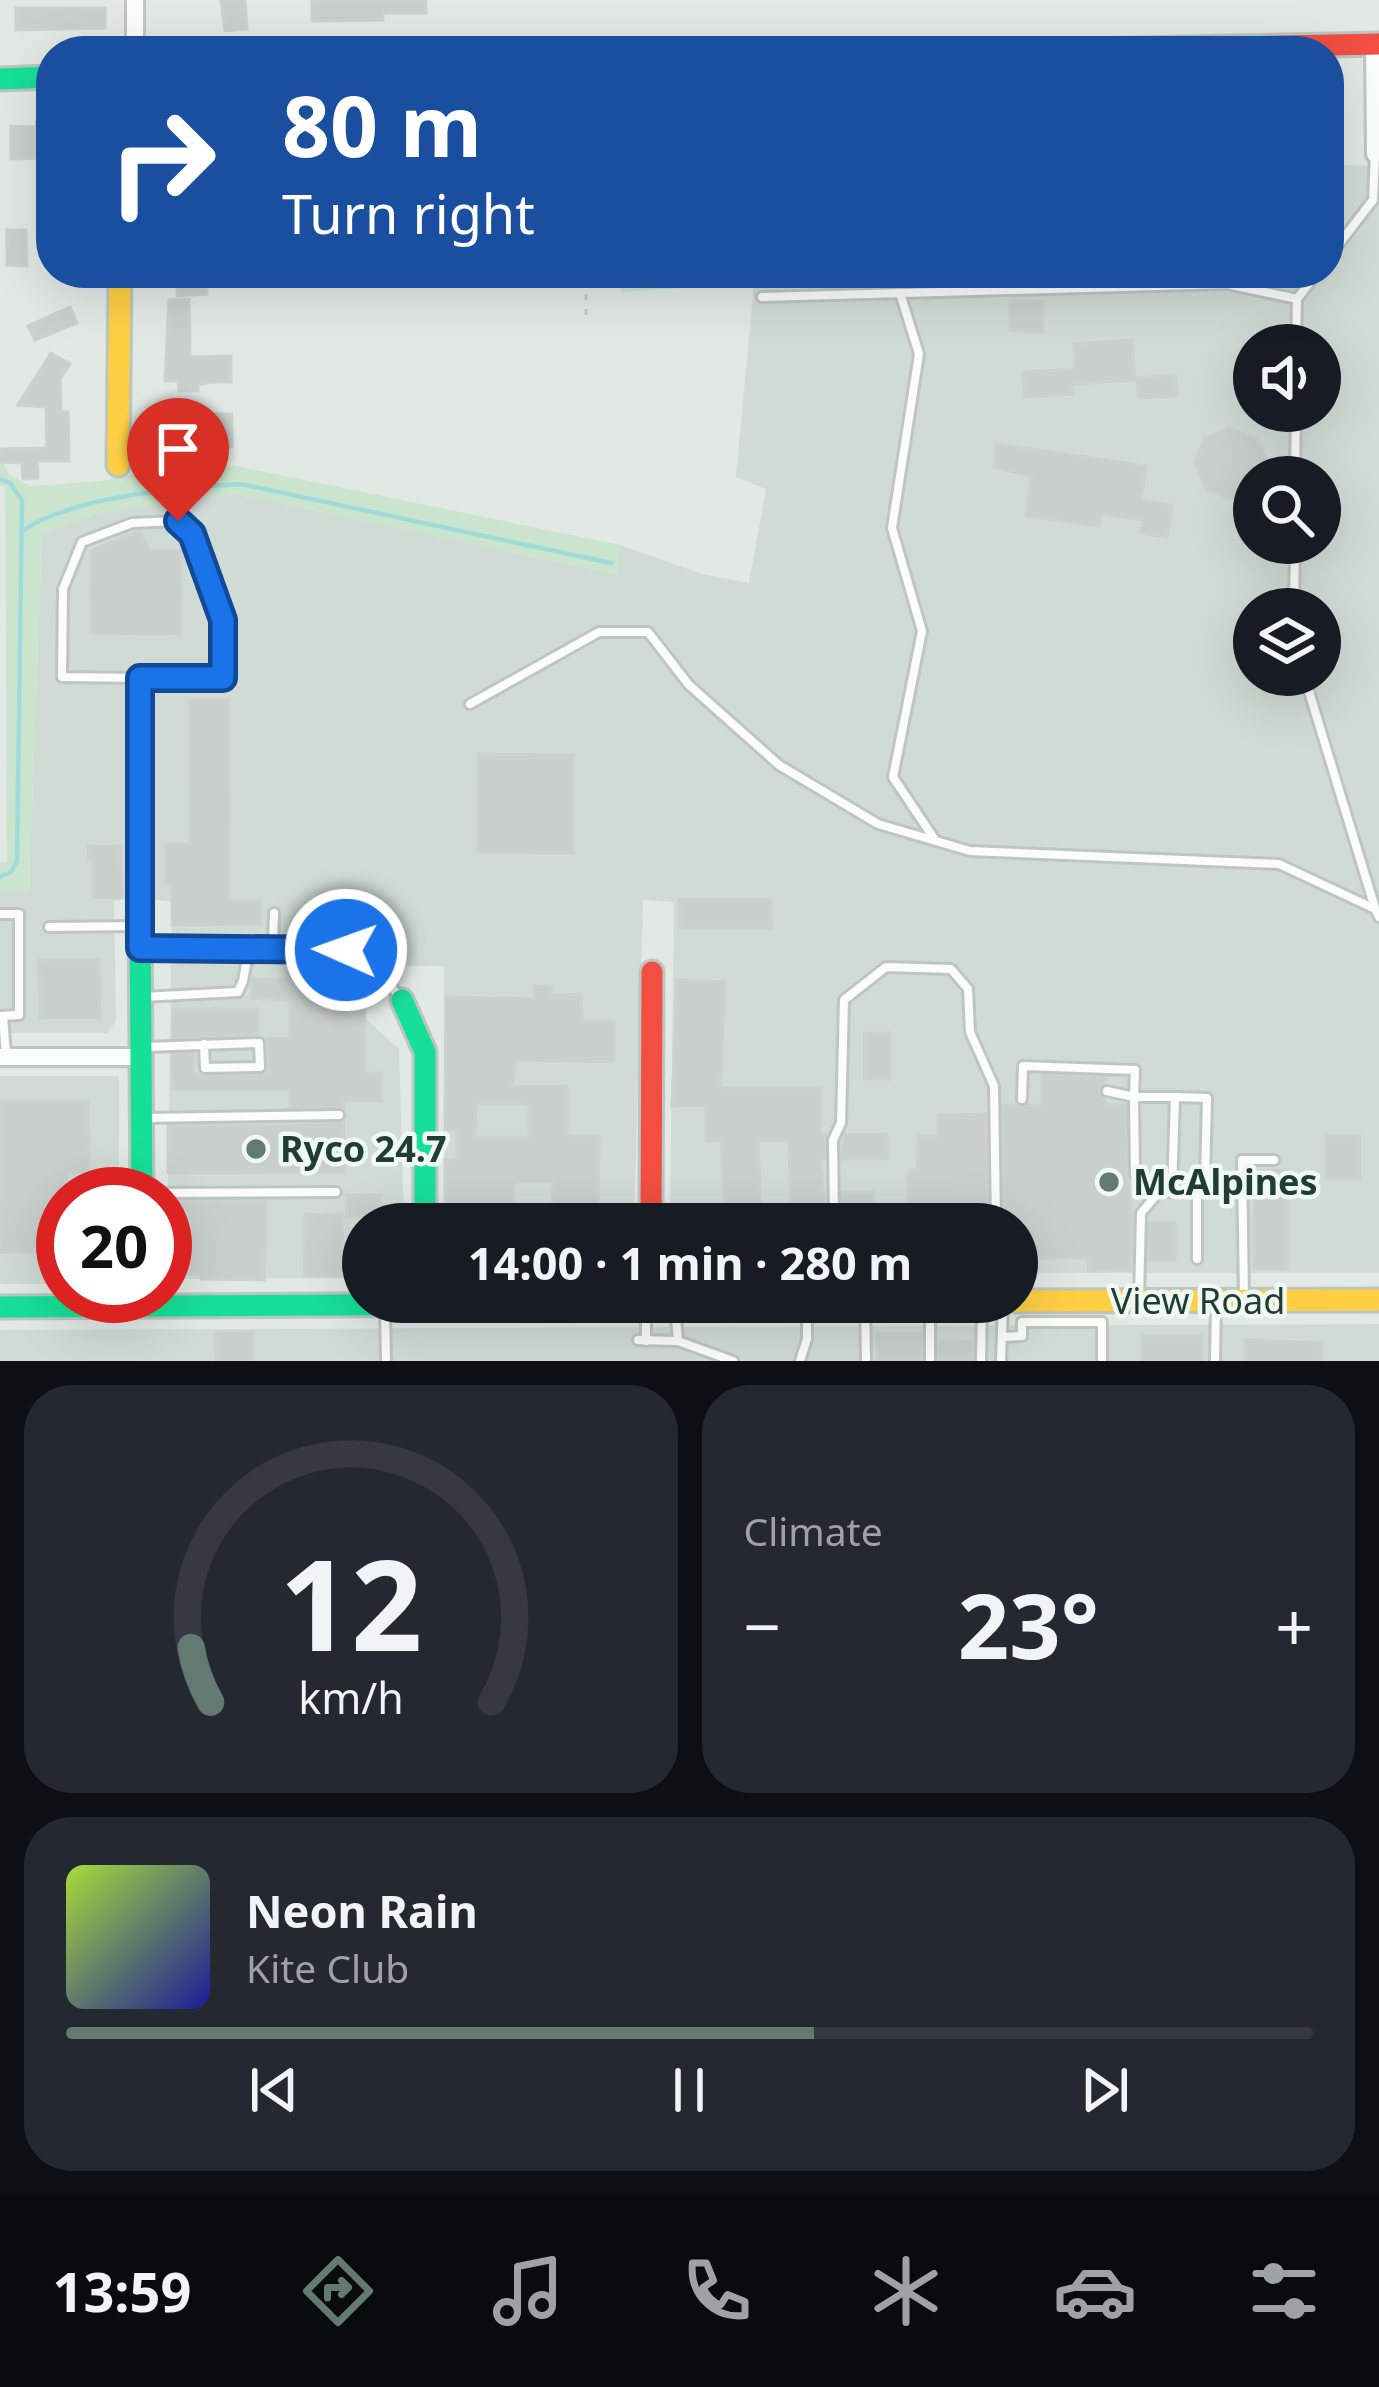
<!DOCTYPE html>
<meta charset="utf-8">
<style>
:root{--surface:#171b24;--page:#242831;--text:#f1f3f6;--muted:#9ea1a6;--line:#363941;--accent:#637a70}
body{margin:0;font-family:"Noto Sans",sans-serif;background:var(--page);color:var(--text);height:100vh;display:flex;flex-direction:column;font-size:45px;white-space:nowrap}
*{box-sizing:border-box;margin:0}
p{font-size:39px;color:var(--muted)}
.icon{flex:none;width:66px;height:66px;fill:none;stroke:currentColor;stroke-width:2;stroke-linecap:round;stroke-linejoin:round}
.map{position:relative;height:1361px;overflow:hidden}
.sheet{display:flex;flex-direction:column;gap:24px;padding:24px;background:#0d0f14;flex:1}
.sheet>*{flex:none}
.banner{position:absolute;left:36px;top:36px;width:1308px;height:252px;border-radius:48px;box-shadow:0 12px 48px #0002;background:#1a4fa0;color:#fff;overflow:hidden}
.fabs{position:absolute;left:1233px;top:324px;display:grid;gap:24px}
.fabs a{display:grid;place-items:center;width:108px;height:108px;border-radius:50%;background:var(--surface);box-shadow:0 12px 48px #0002;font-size:60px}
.speed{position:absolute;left:36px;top:1167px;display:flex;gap:24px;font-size:60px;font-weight:700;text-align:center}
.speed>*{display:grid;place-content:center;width:156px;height:156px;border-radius:50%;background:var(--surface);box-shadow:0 12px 48px #0002;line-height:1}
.speed .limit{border:18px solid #d22;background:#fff;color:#111}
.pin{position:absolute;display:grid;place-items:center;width:102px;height:102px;color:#fff;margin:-123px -51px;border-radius:50% 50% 50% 0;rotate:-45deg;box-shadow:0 0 12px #0007}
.pin .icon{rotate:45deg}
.me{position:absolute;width:132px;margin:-66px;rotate:272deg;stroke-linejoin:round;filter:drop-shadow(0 0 9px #0008)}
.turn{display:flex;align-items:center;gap:42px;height:252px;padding:0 48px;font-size:54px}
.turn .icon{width:156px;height:156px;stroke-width:2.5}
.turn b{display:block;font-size:84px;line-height:102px}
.big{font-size:90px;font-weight:700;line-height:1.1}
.sheet .card{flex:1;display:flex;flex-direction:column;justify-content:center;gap:18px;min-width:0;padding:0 42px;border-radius:48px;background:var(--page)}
.sheet .dial{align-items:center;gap:0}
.dial svg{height:312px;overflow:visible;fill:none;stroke:var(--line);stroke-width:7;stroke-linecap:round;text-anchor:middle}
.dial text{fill:var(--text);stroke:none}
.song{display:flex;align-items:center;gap:36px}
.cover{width:144px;height:144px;border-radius:18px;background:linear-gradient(135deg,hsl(80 70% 55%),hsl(240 70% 35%))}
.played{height:12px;border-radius:6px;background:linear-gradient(90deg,var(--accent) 60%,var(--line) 60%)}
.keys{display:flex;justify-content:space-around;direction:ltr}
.heat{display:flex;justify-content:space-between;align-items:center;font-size:66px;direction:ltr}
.sheet .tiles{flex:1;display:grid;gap:24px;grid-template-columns:1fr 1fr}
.card:last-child{grid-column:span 2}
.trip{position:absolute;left:342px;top:1203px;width:696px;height:120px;border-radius:60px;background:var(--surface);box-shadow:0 12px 48px #0002;font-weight:700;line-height:120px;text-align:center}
.menu{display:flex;height:192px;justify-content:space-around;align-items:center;background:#090b0e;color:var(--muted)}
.menu .icon{width:84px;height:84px}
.menu .current{color:var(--accent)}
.menu b{font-size:54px;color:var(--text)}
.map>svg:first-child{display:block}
</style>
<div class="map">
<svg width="1379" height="1361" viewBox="0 0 1379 1361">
<rect width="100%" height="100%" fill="#e2e9e5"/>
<g fill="#cfdbd4" fill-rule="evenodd">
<path d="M1329,165l50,1v1107h-362v-49h-347l4,-322 -31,-2 -9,324h-190v-258h-52l-24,18 -2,35 33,30 5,175h-41v54l-179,1 -17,-15 5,-362 -40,-6 -18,5 2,120 -9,12h-107v-141l29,-1 13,-358 59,-20 134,-19 382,80 3,-29 82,29 47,9 17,-94 -30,-12 18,-193 575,-11zM1254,345h66v66h-66zM1254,477h66v66h-66zM1254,609h66v66h-66z"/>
<path d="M0,1076h119v118h-56v90h-63z"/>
<path d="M1379,1324v37h-1379v-31z"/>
</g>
<g fill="#cae4ce">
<path d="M618,273h579l-443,11 -133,8z"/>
<path d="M0,458l9,16 21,12 72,-5 40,-9 95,-6 383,79 -2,29 -383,-80 -134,19 -59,20 -13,359h-29v-30h7l-2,-375 -5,-1z"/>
</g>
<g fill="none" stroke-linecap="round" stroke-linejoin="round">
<g stroke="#9fdbdb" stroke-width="4.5">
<path d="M0,479l10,4 12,17 -5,361 -6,11 -11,5"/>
<path d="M21,532c48,-35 160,-45 220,-48l370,79"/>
</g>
</g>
<g fill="#c9d0cc" stroke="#cbd2ce" stroke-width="3" fill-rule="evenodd">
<path d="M221,0h24l2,29 -22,2z"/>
<path d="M312,0h114v13h-43v7l-71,1z"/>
<path d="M16,8h89v20l-89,2z"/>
<path d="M36,122h15v36l-40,1v-33l25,1z"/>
<path d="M7,230h19l1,36 -20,-1z"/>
<path d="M177,273h29l1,21 -30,2z"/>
<path d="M189,299l1,58 41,-1v26h-20l-13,3v6h-19l-1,-10h-13l4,-81z"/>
<path d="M1010,301h33v31l-33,-1z"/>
<path d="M70,307l7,16 -42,17 -7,-14z"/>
<path d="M1132,340l3,40 -63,4 1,10 -49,3 -1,-25 53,-3 -2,-25z"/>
<path d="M51,353l19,11 -10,15 1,33h7l1,49h-32l1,17 -15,1 -1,-16 -22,-1v-13l47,-1 -1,-41 -28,-2z"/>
<path d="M1176,375l1,21 -39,2 -1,-20z"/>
<rect x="209" y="414" width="23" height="33"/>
<path d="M1230,428l27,11 11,25 -6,13h-8v12l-23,10 -25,-10 -11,-25 9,-25z"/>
<path d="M997,444l149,22 -5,34 31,5 -5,32 -26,-4 2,-13 -42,-6 -2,12 -73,-10 6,-39 -38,-10z"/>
<path d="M140,531l10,20h31l-1,83 -89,-1 1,-83z"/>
<path d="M190,700h38l1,201h31v23l-88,1v-41h-6v-40h25z"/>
<path d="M479,754l94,1v98l-95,-1z"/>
<path d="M88,846h32l2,52h-29v-38h-5z"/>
<path d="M679,899h91l1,29h-91z"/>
<path d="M288,957h34v53h42v63h17v28h-37v7l-54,-1v-18h-117l-1,-35h21v18l11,4 65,-4 -1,-34h22v-38l-38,-2v-19h36z"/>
<path d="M39,960h60l1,58h-60z"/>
<path d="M677,980l48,2 -5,106h100v47h6l-1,24h-5l6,65h-35l-2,-83h-31l3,83h-85v-16h49l-4,-67h-15v-35h-34z"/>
<path d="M534,986h17v9l30,-1 1,27h32v41l-98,-2 -4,26h55v50h32l-1,88h-46l1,-42h-39v42h-69v-64h12v-31h-12l1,-132 89,2zM476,1103l53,1v33h-54z"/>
<path d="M173,1009h85v25l-85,4z"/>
<rect x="864" y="1033" width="26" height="46"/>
<path d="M1042,1075l65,2 -8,13 8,15h19l1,69 6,49 -3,47 -42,1v-13h-71v-34h-13l-1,-119h39z"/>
<path d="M0,1101h88l1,72h-22l-4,79h-63z"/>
<path d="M986,1114l2,110h-81l2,-54h8l1,-34 20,1v-22z"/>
<path d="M344,1121v51l-176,1v-47h122z"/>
<path d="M845,1134h42v25h-46z"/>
<path d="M1326,1136h34v43h-33z"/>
<path d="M1287,1170v99h-33v-98z"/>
<rect x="842" y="1192" width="32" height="32"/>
<path d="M346,1195h34v21h-33z"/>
<path d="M169,1201h97l-2,79 -63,-1v-5h-34z"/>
<rect x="305" y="1214" width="37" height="62"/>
<path d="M1149,1223h26v37h-27z"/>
<path d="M215,1332h38v29h-37z"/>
<path d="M876,1334h46v27h-44z"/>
<rect x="1142" y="1336" width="60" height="25"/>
<path d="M1245,1340l76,3v18h-76z"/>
<rect x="938" y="1341" width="35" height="20"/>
</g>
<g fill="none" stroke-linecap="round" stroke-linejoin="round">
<g stroke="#bfc6c2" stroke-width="14">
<g id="lane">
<path d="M1329,257l44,-57 2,-46"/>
<path d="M900,293l19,61 -27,174 30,103 -29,146 42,63"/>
<path d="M762,297l465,-13 70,15 -1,46"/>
<path d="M1297,299l20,-26"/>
<path d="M1295,477l1,-66"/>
<path d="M1294,609l1,-66"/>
<path d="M1304,675l71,233"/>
<path d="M140,678h83v-59l-31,-85 -15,-13 -45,2 -50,19 -19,47 -1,88 78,1v238"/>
<path d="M470,704l129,-72h49l41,53 90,80 99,59 92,27 309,13 96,45 4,8"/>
<path d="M0,914h19v101l-19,1"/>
<path d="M49,927l90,-1"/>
<path d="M273,947l73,3v-18l-48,-4"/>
<path d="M142,948l131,-1 1,-34"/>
<path d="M346,950l22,1 3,10 31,39"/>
<path d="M142,997l96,-5 5,-11 6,-34"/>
<path d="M3,1016l3,39"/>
<path d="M147,1047l112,-4 1,24 -55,1 -1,-24"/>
<path d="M1022,1099l1,-33 112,4 -1,27 -27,-6"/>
<path d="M143,1118l196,-3"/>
<path d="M1135,1174l-1,-77h41"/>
<path d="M1172,1192l3,-95 32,1 -2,83 -8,11"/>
<path d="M145,1193l191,-1"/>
<path d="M834,1224l-1,-84 8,-17 3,-123 42,-33 65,2 17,20 2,43 24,54 2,138"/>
<path d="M1139,1299l2,-86 18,-21h38v67"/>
<path d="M1244,1299l-2,-139h32"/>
<path d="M865,1302l1,59"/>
<path d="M930,1302v59"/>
<path d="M675,1306l3,35 55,20"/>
<path d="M385,1308l1,53"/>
<path d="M1002,1337l20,-1v-14h80v39"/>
<path d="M638,1340l40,1"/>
<path d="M646,1341v-35"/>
<path d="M800,1361l7,-22v-36"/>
<path d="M981,1361l1,-59"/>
<path d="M1001,1361l2,-59"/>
<path d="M1215,1361l1,-59"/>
</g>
</g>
<g stroke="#bfc6c2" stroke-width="22">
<g id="street">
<path d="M1374,44l1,110"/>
<path d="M135,51v-51"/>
<path d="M0,1057h139"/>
</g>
</g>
<g stroke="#bbc5c1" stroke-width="27">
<g id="fast">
<path d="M0,79l51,-2"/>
<path d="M140,918l2,276"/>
<path d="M402,1000l23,52v172"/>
<path d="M0,1307l827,-5"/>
</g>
</g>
<g stroke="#bbc5c1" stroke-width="27">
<g id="slow">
<path d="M118,465l2,-192"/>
<path d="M1017,1301l362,-1"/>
</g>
</g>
<g stroke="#bbc5c1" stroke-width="27">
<g id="jam">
<path d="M1037,51l342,-7"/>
<path d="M651,1224l1,-252"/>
</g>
</g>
<path stroke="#bfcac5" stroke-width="3" stroke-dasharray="6 9" stroke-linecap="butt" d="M586,315v-42"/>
<use href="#lane" stroke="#fbfcfb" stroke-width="8"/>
<use href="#street" stroke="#fbfcfb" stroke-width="16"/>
<use href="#fast" stroke="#16e098" stroke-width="21"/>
<use href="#slow" stroke="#ffcf43" stroke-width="21"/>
<use href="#jam" stroke="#f24e42" stroke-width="21"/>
</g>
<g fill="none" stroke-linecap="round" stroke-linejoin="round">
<g stroke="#114b97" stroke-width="30">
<path id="route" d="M178,521l14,13 31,86v58h-83v270l206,2"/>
</g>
<use href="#route" stroke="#1a73e8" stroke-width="21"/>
</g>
<g fill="#637a70" stroke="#f0f8f3" stroke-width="4.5">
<circle cx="256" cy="1149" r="12"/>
<circle cx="1109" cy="1182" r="12"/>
</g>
<g text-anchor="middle" stroke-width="9" stroke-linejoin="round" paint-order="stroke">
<g font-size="36" font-weight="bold" fill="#1f3e31" stroke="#f0f8f3" text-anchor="start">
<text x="280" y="1162">Ryco 24.7</text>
<text x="1133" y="1195">McAlpines</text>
</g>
<g font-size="36" fill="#1f3e31" stroke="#f0f8f3">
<text x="1198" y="1314">View Road</text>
</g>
</g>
</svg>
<div class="fabs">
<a><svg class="icon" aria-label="sound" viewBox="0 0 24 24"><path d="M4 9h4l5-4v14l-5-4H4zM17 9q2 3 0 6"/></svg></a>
<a><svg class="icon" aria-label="search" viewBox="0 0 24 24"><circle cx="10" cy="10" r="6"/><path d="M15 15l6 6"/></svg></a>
<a><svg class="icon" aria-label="layers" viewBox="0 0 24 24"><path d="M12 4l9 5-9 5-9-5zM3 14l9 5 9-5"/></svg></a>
</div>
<div class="speed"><div class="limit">20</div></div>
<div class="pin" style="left:178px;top:521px;background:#d93025"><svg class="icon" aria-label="arrive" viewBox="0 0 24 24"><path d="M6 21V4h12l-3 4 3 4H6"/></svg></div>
<svg class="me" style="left:346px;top:950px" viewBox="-20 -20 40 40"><circle r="17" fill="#1a73e8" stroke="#fff" stroke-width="3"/><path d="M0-11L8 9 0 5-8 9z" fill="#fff"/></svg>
<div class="trip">14:00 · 1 min · 280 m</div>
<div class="banner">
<div class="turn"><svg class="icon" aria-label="right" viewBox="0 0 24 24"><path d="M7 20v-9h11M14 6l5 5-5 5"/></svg><div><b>80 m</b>Turn right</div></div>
</div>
</div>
<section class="sheet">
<div class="tiles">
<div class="card dial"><svg viewBox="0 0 100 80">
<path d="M14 69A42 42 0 1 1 86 69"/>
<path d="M14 69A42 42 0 0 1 9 55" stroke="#637a70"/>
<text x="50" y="56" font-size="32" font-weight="700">12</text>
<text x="50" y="72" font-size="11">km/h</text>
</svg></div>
<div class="card"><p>Climate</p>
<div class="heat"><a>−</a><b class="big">23°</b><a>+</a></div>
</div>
<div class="card">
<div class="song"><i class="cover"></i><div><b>Neon Rain</b><p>Kite Club</p></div></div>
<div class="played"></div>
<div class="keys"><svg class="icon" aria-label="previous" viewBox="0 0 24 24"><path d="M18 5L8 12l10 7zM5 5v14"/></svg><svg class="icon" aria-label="pause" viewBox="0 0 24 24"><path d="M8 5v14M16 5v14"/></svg><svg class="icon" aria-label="next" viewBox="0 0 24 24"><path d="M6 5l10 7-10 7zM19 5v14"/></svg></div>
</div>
</div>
</section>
<nav class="menu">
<b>13:59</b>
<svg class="icon current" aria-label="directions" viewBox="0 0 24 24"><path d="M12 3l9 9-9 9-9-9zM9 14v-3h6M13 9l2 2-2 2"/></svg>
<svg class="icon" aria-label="music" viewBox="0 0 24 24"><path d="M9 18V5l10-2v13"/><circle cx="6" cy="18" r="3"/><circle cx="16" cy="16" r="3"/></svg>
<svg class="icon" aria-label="phone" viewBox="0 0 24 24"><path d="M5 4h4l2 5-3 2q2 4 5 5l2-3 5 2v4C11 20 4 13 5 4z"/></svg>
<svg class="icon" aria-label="climate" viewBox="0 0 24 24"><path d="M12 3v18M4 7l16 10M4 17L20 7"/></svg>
<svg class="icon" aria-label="car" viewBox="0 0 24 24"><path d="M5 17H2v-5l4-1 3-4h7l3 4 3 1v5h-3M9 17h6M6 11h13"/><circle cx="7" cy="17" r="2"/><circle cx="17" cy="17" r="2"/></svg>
<svg class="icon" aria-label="filters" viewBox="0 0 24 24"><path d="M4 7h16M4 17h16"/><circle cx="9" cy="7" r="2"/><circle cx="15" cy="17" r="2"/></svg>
</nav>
